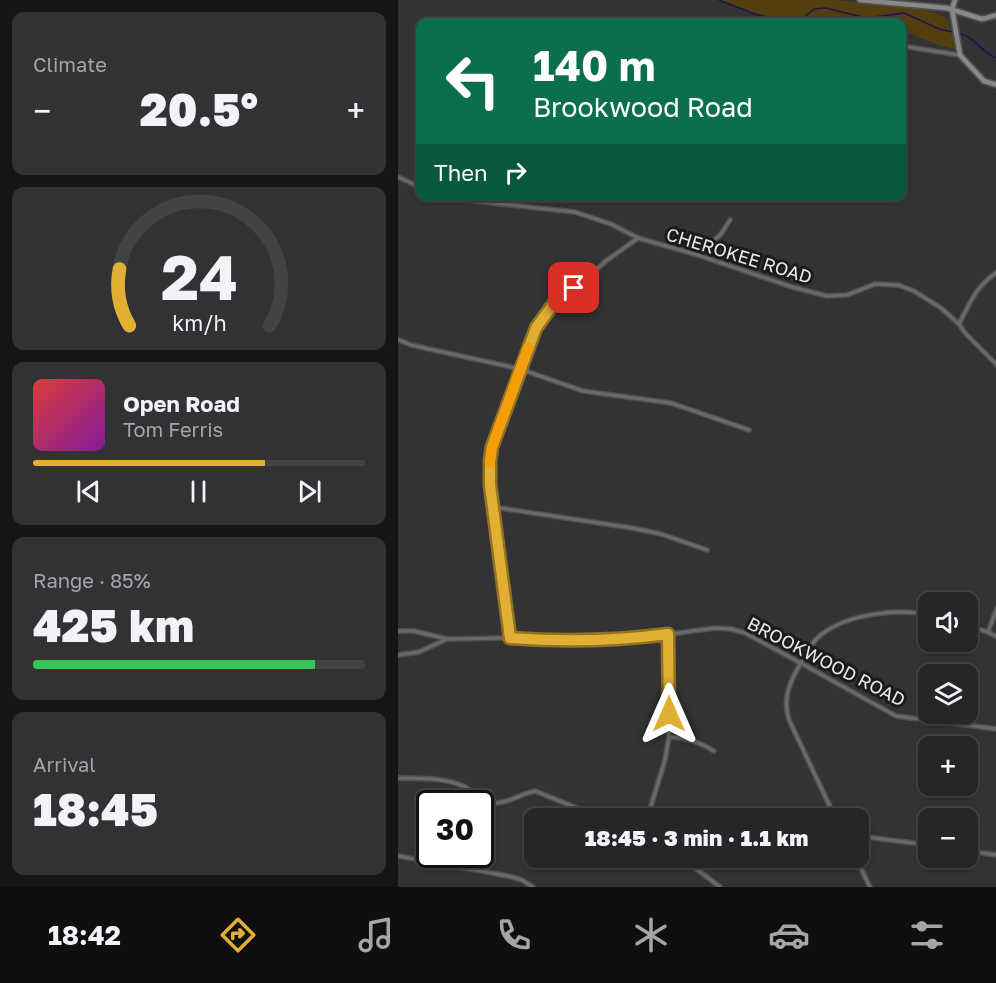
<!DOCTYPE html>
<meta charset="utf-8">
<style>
:root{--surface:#262628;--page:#323234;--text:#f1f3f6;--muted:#a4a5a8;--line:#424345;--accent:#e1af34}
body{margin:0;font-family:"Golos Text",sans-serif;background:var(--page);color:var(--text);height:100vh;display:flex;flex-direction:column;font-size:22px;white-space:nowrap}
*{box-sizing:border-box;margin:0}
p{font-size:20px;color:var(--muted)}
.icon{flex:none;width:33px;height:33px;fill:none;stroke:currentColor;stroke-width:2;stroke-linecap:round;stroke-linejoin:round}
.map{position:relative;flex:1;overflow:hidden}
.sheet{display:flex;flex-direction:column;gap:12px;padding:12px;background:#151516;width:398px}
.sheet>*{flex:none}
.hud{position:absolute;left:18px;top:18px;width:490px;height:183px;border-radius:12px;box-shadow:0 3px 9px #0003,0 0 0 2px var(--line);background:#0b6e4f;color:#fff;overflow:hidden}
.fabs{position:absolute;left:520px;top:592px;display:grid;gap:12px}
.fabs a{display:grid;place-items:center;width:60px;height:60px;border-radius:12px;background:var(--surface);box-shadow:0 3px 9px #0003,0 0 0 2px var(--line);font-size:30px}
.speed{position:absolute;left:18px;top:790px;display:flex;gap:12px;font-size:30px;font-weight:700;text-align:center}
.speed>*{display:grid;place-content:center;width:78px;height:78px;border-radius:50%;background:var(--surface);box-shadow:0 3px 9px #0003,0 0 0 2px var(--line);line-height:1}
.speed .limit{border:3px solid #111;border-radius:9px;background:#fff;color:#111}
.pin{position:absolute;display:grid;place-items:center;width:51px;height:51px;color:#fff;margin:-26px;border-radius:12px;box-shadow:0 3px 9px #0006}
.me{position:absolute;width:66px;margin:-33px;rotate:0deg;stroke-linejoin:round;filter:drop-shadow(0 0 4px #0008)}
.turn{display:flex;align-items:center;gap:21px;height:126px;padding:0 18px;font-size:27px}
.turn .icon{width:78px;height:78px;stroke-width:2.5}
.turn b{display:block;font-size:42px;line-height:51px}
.then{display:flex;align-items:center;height:57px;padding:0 18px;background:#0003;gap:12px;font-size:22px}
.big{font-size:45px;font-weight:800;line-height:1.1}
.sheet .card{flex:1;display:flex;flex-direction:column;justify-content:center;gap:9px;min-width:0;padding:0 21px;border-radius:12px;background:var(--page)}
.sheet .dial{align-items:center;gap:0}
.dial svg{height:156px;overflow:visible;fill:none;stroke:var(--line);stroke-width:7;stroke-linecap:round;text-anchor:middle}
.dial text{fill:var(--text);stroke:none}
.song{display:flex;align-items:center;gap:18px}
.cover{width:72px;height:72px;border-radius:9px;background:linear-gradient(135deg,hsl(0 70% 55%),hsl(290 70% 35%))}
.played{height:6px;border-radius:3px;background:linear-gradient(90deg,var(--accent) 70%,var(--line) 70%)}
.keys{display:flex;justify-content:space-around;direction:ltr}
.heat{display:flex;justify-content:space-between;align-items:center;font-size:33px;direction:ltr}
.charge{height:9px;border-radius:4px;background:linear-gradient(90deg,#34c759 85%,var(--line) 0)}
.trip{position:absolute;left:126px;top:808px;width:345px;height:60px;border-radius:12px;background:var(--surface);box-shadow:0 3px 9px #0003,0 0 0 2px var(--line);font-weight:800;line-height:60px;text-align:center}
.tab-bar{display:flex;height:96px;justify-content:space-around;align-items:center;background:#0f0f10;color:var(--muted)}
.tab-bar .icon{width:42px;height:42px}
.tab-bar .selected{color:var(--accent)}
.tab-bar b{font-size:27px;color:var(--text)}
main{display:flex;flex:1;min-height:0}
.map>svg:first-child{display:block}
</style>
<main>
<section class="sheet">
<div class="card"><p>Climate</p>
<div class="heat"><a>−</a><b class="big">20.5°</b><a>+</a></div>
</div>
<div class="card dial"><svg viewBox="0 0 100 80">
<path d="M14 69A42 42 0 1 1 86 69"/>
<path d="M14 69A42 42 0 0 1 9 40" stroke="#e1af34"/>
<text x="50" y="56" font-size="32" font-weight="700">24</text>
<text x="50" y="72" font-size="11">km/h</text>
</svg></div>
<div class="card">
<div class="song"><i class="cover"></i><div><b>Open Road</b><p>Tom Ferris</p></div></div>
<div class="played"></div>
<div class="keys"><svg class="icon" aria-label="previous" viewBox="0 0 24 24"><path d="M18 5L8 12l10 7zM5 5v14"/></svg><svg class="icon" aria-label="pause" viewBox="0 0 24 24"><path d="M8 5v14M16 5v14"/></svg><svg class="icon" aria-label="next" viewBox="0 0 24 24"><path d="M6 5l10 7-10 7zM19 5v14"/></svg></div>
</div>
<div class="card"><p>Range · 85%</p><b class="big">425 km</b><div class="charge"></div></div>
<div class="card"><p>Arrival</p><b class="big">18:45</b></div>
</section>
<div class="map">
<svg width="599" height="887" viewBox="0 0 599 887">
<rect width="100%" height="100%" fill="#333336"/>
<path fill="#533f0d" d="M321,0h117l87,10 18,5 6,4 11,31 -20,-5 -36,-15v-8h-91c-10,-3 -19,-1 -29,-2 -22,-2 -42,-12 -63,-20z"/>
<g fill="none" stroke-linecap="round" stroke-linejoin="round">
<g stroke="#221251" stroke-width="1.5">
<path d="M321,0l36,14 28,7 18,-1 13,-11 12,-1 40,10 38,-5 35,16 14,3"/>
<path d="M560,33c20,5 22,20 39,25"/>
</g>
<g stroke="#505053" stroke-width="6">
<g id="street">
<path d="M504,46l57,9"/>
<path d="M0,177l22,10"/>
<path d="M51,196l25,5 101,11 36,12 27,14 60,17 94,32 35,9 20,-1 28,-11 23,1 16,6 27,17 18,16 6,9 32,32"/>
<path d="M300,255l23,-21 9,-14"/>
<path d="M561,324c12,-23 16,-36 38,-52"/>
<path d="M1,340l12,5 109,24 63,22 88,12 78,27"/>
<path d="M95,507l139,21 29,6 46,16"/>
<path d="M570,626l20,6 9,5"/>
<path d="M0,631h16l33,8 63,-1 48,3 69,-1 88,-12 16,1 14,4 43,23 108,60 101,13"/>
<path d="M590,632l9,-24"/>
<path d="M112,638l-20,-153 -1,-25 3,-13 37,-103 16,-30 18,-20 21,-13 22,-20 32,-23"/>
<path d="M0,655l21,-3 28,-13"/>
<path d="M271,737c18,1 30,5 45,14"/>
<path d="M0,778c21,1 45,-1 65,8 11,5 20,17 32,17 15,0 27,-10 40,-12l69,28"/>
<path d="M249,819l18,-59 4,-23 -1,-102"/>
<path d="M438,819l-47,-99c-6,-20 -1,-34 9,-52 7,-12 13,-26 24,-34 26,-20 76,-26 107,-19"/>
<path d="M460,836l71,9"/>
<path d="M570,851l29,4"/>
<path d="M0,856l110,20 14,4 11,7"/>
<path d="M284,858l38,29"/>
<path d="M458,858l14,29"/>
</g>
</g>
<g stroke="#505053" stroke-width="8">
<g id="secondary">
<path d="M462,0l87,8 35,11 15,-4"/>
<path d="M557,0l-3,9 8,46 24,26 13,4"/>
</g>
</g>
<use href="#street" stroke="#6b6a68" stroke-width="3"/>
<use href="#secondary" stroke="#898885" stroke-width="4.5"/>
</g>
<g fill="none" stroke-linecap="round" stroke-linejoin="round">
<g stroke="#927222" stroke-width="15">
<path id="route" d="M176,288l-20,15 -18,25 -44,119 -2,13v25l20,153c53,4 105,3 158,-4l1,80"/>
</g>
<use href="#route" stroke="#e1af34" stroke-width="10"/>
<path stroke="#f59e0b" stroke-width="10" d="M92,463l2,-16 36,-100"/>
</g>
<g text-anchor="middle" stroke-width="6" stroke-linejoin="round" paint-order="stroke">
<g font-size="18" fill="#e8e8eb" stroke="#1b1b1c">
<text transform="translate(341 256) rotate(17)" y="6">CHEROKEE ROAD</text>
<text transform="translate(428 662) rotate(27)" y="6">BROOKWOOD ROAD</text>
</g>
</g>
</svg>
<div class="fabs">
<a><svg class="icon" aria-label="sound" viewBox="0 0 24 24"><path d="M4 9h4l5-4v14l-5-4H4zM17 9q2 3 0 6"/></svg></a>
<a><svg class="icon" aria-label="layers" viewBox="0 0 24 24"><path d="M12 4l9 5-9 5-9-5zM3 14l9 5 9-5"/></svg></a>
<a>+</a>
<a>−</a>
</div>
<div class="speed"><div class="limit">30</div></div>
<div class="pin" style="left:176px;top:288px;background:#d93025"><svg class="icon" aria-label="arrive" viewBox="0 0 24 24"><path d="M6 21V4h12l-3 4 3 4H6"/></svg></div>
<svg class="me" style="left:271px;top:714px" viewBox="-20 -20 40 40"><path d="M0-17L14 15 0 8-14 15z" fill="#e1af34" stroke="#fff" stroke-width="4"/></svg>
<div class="trip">18:45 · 3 min · 1.1 km</div>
<div class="hud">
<div class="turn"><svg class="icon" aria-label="left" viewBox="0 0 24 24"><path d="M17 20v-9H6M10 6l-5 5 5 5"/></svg><div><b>140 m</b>Brookwood Road</div></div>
<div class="then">Then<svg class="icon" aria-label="right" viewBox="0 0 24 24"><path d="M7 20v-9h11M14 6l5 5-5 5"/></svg></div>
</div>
</div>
</main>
<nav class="tab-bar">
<b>18:42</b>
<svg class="icon selected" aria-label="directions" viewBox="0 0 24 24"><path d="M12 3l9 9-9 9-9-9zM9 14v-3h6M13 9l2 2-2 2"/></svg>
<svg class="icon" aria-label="music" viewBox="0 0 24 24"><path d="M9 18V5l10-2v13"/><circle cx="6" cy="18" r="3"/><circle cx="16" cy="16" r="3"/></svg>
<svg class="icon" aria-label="phone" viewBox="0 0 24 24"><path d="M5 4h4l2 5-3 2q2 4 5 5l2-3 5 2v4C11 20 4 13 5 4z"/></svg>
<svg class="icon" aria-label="climate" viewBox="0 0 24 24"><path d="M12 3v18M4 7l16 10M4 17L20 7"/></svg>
<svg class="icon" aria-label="car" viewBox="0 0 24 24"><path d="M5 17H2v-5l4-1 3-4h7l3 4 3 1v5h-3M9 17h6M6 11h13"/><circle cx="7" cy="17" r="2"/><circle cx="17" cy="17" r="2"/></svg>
<svg class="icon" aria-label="filters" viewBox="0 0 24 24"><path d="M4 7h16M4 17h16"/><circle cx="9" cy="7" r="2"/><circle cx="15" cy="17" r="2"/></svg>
</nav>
